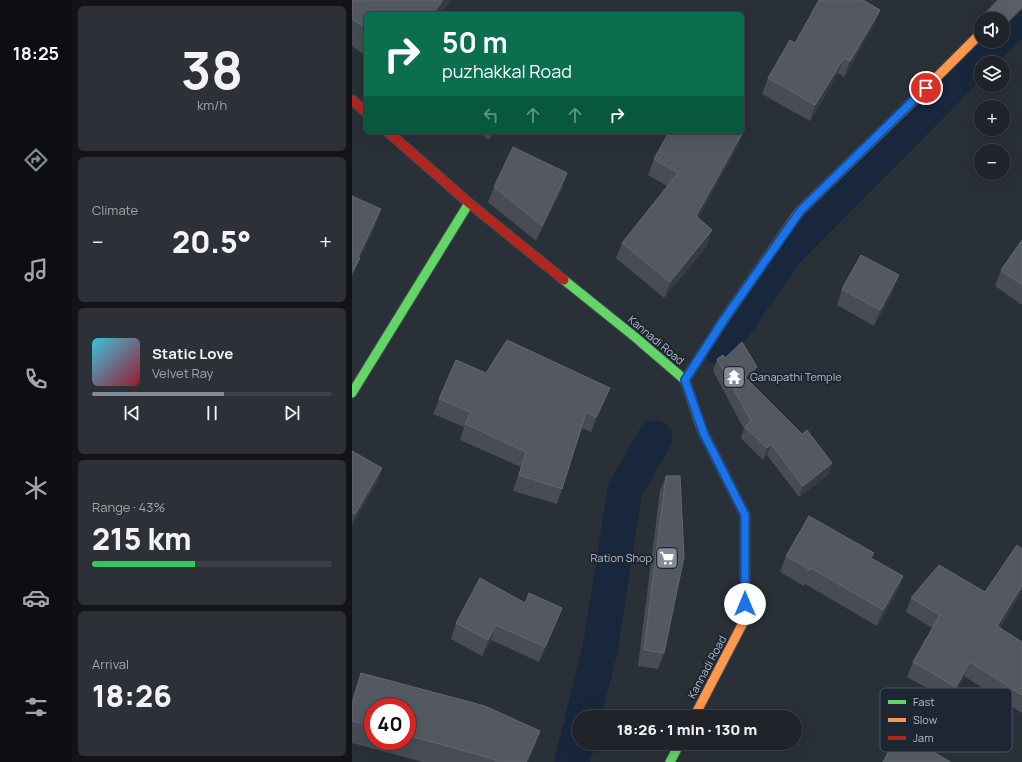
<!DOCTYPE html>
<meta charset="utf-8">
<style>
:root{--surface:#20242a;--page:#2d3036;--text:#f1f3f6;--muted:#a2a4a8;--line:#3d4147;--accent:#848b96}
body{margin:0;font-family:Manrope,sans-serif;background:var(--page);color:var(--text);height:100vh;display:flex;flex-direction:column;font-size:15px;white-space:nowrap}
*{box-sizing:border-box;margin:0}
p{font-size:13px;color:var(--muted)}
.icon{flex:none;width:22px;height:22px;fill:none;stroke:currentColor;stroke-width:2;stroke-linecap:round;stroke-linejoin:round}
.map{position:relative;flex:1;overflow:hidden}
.details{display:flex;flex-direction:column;gap:6px;padding:6px;background:#121417;width:280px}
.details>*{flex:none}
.hud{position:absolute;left:12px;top:12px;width:380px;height:122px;border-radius:6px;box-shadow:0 4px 16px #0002,0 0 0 1px var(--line);background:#0b6e4f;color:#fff;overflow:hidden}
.buttons{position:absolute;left:622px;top:12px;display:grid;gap:8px}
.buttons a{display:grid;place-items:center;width:36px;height:36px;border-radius:50%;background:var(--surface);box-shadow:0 4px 16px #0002,0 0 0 1px var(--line);font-size:20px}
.speed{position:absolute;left:12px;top:698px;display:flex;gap:8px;font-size:20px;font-weight:700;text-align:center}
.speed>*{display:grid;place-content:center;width:52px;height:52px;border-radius:50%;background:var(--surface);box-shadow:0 4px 16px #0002,0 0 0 1px var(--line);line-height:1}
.speed .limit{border:6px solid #d22;background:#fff;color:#111}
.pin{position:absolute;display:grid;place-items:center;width:34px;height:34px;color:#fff;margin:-17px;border:2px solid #fff;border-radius:50%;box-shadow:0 1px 4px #0007}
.me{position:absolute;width:44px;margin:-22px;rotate:0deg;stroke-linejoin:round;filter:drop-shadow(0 0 3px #0008)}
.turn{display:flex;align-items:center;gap:14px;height:84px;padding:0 12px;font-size:18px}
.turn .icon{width:52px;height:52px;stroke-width:2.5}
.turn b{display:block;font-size:28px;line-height:34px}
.lanes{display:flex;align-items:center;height:38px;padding:0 12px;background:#0003;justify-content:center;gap:20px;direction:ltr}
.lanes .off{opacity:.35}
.big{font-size:30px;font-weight:800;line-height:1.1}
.details .card{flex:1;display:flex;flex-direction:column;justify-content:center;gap:6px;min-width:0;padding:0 14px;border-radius:6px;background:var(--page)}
.details .dial{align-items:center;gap:0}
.dial b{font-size:52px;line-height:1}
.song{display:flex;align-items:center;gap:12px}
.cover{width:48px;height:48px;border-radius:6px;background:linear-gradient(135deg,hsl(190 70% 55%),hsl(350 70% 35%))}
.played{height:4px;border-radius:2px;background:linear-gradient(90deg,var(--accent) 55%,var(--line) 55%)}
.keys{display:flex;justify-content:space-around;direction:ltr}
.heat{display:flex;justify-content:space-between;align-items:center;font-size:22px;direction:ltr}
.charge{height:6px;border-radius:3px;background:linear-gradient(90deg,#34c759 43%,var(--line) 0)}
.trip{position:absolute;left:220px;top:710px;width:230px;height:40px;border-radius:20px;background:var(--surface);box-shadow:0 4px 16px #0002,0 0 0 1px var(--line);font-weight:800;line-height:40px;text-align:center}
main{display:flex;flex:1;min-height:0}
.tabs{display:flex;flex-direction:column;width:72px;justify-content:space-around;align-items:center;background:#0d0e11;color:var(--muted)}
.tabs .icon{width:28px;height:28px}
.tabs .selected{color:var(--accent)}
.tabs b{font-size:18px;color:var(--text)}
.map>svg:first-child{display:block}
</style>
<main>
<nav class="tabs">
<b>18:25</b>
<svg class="icon selected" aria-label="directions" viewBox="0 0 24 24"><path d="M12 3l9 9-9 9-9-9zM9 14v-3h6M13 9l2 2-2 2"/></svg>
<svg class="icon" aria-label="music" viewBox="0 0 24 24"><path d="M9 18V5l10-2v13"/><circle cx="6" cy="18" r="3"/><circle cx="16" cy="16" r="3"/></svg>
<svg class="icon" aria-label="phone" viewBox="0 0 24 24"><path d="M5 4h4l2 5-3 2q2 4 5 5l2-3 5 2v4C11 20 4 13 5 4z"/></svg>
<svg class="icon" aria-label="climate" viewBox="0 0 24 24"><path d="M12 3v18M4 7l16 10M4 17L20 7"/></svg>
<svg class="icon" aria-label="car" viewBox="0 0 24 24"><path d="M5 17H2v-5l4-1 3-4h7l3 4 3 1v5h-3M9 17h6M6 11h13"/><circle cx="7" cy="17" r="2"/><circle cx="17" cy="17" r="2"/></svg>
<svg class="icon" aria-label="filters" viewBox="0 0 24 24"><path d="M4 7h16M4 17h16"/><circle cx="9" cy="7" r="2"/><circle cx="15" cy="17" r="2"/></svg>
</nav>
<section class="details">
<div class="card dial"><b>38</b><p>km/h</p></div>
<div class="card"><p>Climate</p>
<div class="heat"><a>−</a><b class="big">20.5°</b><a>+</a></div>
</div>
<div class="card">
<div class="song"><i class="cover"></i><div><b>Static Love</b><p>Velvet Ray</p></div></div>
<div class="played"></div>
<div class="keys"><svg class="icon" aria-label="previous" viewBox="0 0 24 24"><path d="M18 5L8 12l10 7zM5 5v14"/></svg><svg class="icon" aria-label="pause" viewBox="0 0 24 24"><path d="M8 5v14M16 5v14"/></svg><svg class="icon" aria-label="next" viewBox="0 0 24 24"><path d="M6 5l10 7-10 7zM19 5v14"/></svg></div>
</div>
<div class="card"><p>Range · 43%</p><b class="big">215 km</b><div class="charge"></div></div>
<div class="card"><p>Arrival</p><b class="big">18:26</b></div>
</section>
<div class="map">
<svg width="670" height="762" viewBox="0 0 670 762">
<rect width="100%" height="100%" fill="#2a3038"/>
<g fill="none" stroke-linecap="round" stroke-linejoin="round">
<g stroke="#19273c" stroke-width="35">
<path d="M651,33l19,-19"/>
<path d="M368,347l66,-95 209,-211"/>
<path d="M231,717l17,-67 25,-160 30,-52"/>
<path d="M220,762l7,-29"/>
</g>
<g stroke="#484c55" stroke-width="24">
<path id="street" d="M643,19l19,-19"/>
</g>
<g stroke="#484c55" stroke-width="11">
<g id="fast">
<path d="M212,280l71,57 50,43 16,47"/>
<path d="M0,393l117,-190"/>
<path d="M318,762l10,-19"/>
</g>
</g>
<g stroke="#484c55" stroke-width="11">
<g id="slow">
<path d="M442,219l7,-9 103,-100 77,-77"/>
<path d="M342,717l51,-98v-47"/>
</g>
</g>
<g stroke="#484c55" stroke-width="11">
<g id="jam">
<path d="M0,100l14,12"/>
<path d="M36,132l81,71 95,77"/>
<path d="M333,380l38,-59 71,-102"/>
<path d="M349,427l3,7 41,81v57"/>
</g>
</g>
<use href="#street" stroke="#5a5e66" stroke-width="22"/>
<use href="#fast" stroke="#63d668" stroke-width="9"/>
<use href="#slow" stroke="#ff974d" stroke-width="9"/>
<use href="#jam" stroke="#b3261e" stroke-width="9"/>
</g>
<g fill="#474c55" fill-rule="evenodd">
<path d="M0,0h97l-1,4 -7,10h-75v42l-14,-10z"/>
<path d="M528,10l-6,15 -30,52 -6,-4 -28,48 -48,-27 6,-16 27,-35z"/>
<path d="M393,128l-6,16 -41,74 9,28 -43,52 -48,-40 6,-15 45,-57 -19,-11 6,-16z"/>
<path d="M126,132h17l-6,8z"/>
<path d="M215,173l-5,16 -26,52 -48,-39 6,-15z"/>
<path d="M670,240v65l-27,-19 6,-16z"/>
<path d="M490,289l51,2 -19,35 -37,-21z"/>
<path d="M365,359l36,20 -4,3 83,81 -4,12 -29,22 -32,-42 -4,5 -22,-22 3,-9 -31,-58z"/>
<path d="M134,373l118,30 -13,29 -9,-4 -20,61 -5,15 -44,-13 8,-24 -61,-27 4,-13 -31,-13 6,-15z"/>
<path d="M0,451l30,17 -6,16 -24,41z"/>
<path d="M314,476l-2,177 -6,16 -20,-3 22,-175z"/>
<path d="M434,556l86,3 31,17 -6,16 -20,34 -72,-42 -1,2 -24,-14z"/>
<path d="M559,598l89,30 22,14v71l-58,-37 -13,25 -44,-24 6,-15 19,-34 -26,-16z"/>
<path d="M173,603l37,5 -6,16 -17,38 -48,-22 -9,16 -31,-17 5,-16z"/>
<path d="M9,673l179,58 -8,21 -4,10h-105l-71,-19v-44zM21,707h34v34h-34z"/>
</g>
<g fill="#373c44">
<path d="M91,0h6l-1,4 -7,10h-8z"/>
<path d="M528,10l-6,15 -30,52 6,-16z"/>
<path d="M492,58l-6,15 -28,48 5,-16z"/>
<path d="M393,128l-6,16 -49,88 6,-16z"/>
<path d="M140,132h3l-6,8z"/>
<path d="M215,173l-5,16 -26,52 6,-15z"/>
<path d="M29,209l-6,18 -17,36 2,-5 -8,21v-6l6,-16z"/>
<path d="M360,230l-5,16 -43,52 6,-16z"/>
<path d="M547,275l-6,16 -19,35 6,-16z"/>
<path d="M405,367l-4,12 -12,10 4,-12z"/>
<path d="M258,388l-6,15 -13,29 5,-15z"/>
<path d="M419,444l-4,11 -4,5 4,-12z"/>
<path d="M480,463l-4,12 -29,22 4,-11z"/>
<path d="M30,468l-6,16 -24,41v-2l3,-9z"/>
<path d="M551,576l-6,16 -20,34 6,-16z"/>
<path d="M670,586v6l-30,49 5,-15z"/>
<path d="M210,608l-6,16 -17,38 6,-15z"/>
<path d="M144,625l-5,15 -9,16 6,-16z"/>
<path d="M618,662l-6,14 -13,25 5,-14z"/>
<path d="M188,731l-8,21 -4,10h-2z"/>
</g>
<g fill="#535861" stroke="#626872">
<path d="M0,0h91l-10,14h-67v14l-14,-9z"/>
<path d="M467,0h44l17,10 -30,51 -6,-3 -29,47 -47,-27 22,-38 5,3z"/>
<path d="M390,126l3,2 -49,88 16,14 -42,52 -48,-39 56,-70 -24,-14 15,-27h73z"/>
<path d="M161,147l54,26 -25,53 -48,-39z"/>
<path d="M0,196l29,13 -23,48 2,1 -8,15z"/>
<path d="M670,240v45l-21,-15z"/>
<path d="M509,255l38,20 -19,35 -38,-21z"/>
<path d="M155,340l103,48 -14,29 -10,-5 -24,77 -43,-14 7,-23 -61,-28 6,-12 -32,-13 17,-39 30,13z"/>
<path d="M390,342l15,25 -12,10 57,57 5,-4 25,33 -29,23 -32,-42 -4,4 -22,-21 6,-6 -34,-62 6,-4 2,3z"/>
<path d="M0,451l30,17 -27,46 -3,-2z"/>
<path d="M314,476h14l4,81 -20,96 -20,-3z"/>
<path d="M457,516l65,37 -3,5 32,18 -20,34 -72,-42 -1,2 -24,-14z"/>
<path d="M665,545l5,4v37l-25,40 25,16v53l-52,-33 -14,25 -43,-25 27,-47 -29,-17 28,-33 46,27z"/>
<path d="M128,578l45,25 4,-10 33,15 -17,39 -49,-22 -8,15 -32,-17z"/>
<path d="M9,673l124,33 55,25 -14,31h-27l-9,-4 -83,-23v-28h-34v19l-21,-5v-15z"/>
<path d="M547,733l52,29h-68z"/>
</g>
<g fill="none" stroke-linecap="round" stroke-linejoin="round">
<g stroke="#114b97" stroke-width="10">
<path id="route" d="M393,604v-89l-41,-81 -19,-54 38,-59 78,-111 125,-122"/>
</g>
<use href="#route" stroke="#1a73e8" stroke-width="7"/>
</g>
<defs>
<g id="temple-square" transform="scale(1.15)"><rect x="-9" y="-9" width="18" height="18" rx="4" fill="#848b96" stroke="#1d2633"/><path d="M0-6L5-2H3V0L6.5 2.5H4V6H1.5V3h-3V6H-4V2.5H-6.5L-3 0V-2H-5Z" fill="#fff"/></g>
<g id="supermarket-square" transform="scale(1.15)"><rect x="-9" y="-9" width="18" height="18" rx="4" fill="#848b96" stroke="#1d2633"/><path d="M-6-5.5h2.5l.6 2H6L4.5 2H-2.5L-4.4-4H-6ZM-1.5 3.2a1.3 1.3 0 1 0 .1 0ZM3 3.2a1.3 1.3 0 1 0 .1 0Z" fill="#fff"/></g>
</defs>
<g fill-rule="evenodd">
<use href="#temple-square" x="382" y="377"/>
<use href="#supermarket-square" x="315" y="558"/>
</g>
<g text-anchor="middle" stroke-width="4" stroke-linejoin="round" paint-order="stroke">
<g font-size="11" fill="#b4bcc9" stroke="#1d2633">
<text transform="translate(304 340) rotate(40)" y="4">Kannadi Road</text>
<text transform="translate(355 667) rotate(-62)" y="4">Kannadi Road</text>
</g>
<g font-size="11" fill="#b4bcc9" stroke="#1d2633" text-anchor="start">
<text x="398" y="381">Ganapathi Temple</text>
<text x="300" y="562" text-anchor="end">Ration Shop</text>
</g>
</g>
<rect x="528" y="688" width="132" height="64" rx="6" fill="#1d2633" stroke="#4a5360" stroke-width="1"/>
<rect x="536" y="700" width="18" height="4" fill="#63d668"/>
<rect x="536" y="718" width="18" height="4" fill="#ff974d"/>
<rect x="536" y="736" width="18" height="4" fill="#b3261e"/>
<g font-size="11" fill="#b4bcc9">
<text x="561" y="706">Fast</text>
<text x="561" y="724">Slow</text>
<text x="561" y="742">Jam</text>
</g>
</svg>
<div class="buttons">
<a><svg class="icon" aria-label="sound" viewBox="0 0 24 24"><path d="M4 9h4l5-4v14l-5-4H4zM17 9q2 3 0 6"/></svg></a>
<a><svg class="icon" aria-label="layers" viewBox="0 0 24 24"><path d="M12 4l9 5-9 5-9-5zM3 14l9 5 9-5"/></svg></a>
<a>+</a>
<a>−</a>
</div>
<div class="speed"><div class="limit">40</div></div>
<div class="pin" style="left:574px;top:88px;background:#d93025"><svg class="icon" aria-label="arrive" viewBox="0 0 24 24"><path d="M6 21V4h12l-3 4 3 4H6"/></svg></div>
<svg class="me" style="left:393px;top:604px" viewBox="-20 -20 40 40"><circle r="19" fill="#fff"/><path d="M0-13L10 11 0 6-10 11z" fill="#1a73e8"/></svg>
<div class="trip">18:26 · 1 min · 130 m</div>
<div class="hud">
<div class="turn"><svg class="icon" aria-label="right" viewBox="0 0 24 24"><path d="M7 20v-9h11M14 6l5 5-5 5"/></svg><div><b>50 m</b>puzhakkal Road</div></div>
<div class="lanes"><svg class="icon off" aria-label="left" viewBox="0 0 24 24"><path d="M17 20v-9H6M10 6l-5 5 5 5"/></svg><svg class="icon off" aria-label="ahead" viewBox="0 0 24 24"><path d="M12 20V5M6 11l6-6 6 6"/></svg><svg class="icon off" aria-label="ahead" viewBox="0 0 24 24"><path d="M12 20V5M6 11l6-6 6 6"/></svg><svg class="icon" aria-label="right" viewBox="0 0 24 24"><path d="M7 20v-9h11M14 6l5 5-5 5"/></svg></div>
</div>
</div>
</main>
